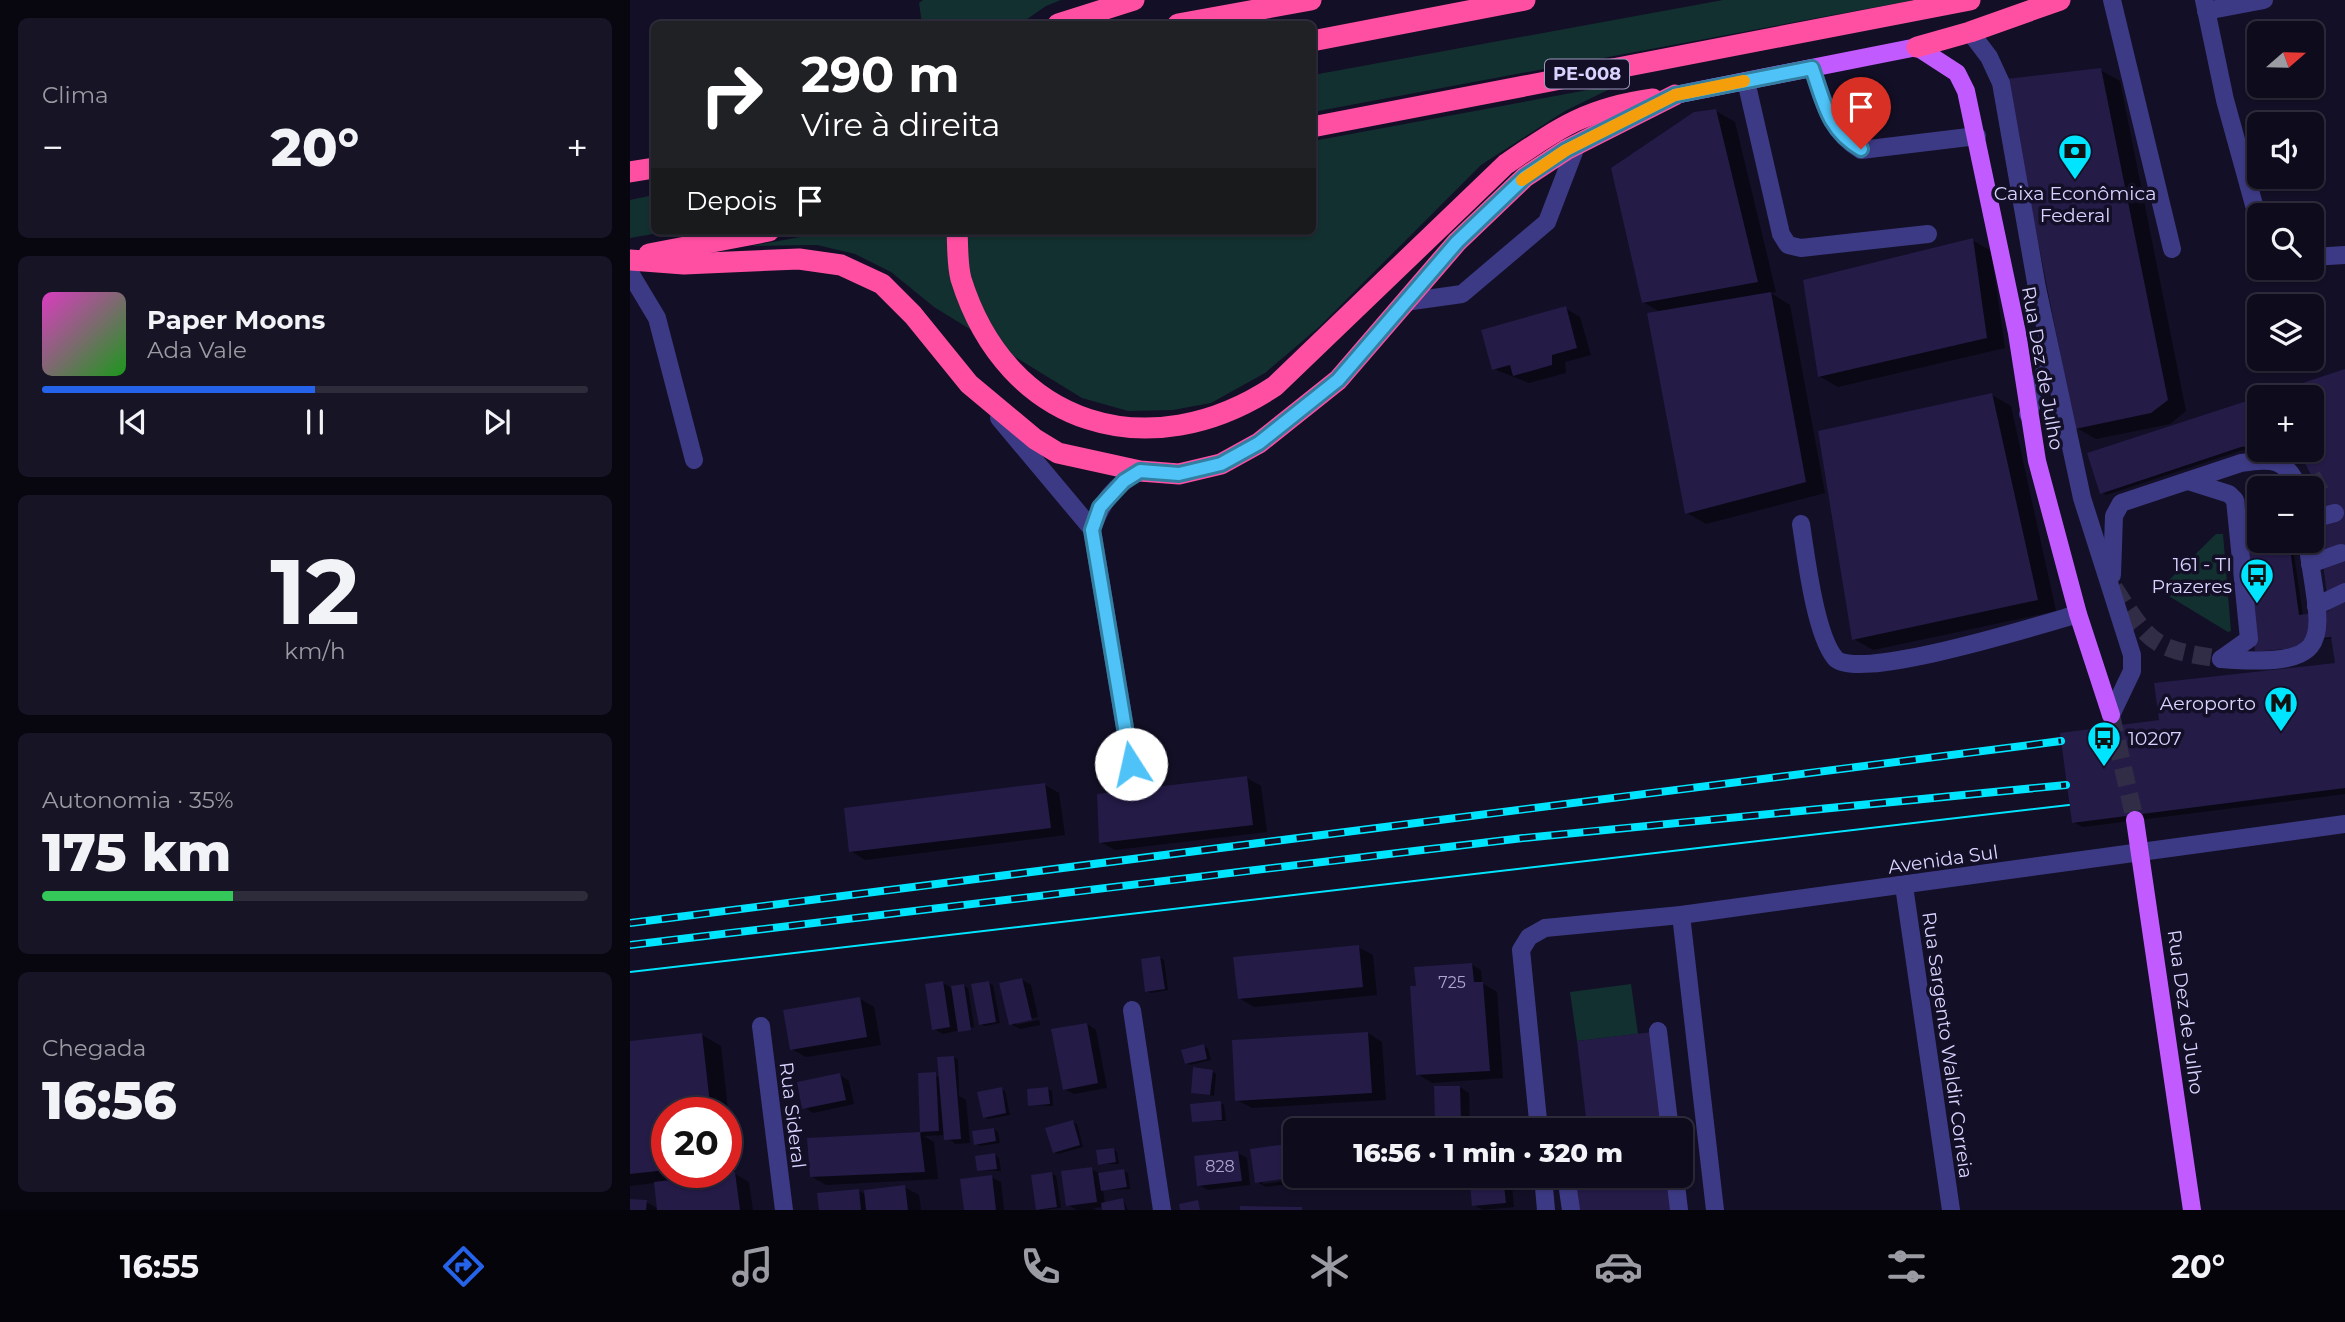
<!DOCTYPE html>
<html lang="pt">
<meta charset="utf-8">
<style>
:root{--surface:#0e0b1c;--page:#171425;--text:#f1f3f6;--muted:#9b9ba3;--line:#2e2b3b;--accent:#2563eb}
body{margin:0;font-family:Montserrat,sans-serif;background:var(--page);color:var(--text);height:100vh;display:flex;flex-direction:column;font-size:26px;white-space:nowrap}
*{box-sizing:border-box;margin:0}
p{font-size:23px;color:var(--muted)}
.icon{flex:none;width:38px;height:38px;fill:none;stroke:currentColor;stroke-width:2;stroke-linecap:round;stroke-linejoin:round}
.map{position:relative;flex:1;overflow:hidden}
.drawer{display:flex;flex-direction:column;gap:18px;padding:18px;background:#08060f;width:630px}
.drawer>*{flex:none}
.hud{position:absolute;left:21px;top:21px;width:665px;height:214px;border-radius:10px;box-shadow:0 2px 5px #0004,0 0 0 2px var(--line);background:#202124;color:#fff;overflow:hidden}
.needle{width:46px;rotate:70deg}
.buttons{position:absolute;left:1617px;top:21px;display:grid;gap:14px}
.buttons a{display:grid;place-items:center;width:77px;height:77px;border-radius:10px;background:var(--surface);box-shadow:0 2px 5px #0004,0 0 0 2px var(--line);font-size:35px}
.speed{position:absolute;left:21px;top:1097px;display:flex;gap:14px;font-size:35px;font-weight:700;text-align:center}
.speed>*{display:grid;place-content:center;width:91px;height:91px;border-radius:50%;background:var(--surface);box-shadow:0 2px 5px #0004,0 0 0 2px var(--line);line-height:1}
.speed .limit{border:10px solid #d22;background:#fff;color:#111}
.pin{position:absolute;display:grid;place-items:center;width:60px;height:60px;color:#fff;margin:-72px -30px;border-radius:50% 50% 50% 0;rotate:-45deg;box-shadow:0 0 7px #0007}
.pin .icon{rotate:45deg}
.me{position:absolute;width:77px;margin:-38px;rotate:350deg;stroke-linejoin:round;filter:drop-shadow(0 0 5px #0008)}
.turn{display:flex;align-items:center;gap:24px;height:147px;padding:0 35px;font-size:32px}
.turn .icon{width:91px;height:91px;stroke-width:2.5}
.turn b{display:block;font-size:49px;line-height:60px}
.then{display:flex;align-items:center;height:66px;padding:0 35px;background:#0003;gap:14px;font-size:26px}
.big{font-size:52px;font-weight:800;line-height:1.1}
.drawer .tile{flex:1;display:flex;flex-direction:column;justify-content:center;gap:10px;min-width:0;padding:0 24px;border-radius:10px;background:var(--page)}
.drawer .dial{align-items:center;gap:0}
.dial b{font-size:91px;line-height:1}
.song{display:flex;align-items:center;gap:21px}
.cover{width:84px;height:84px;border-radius:10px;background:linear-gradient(135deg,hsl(310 70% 55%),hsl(120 70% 35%))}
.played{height:7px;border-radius:4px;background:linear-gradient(90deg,var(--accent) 50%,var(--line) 50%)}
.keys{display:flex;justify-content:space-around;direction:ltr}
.heat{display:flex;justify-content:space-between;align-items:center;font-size:38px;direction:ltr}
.charge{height:10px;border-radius:5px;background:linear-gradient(90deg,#34c759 35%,var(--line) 0)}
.trip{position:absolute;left:653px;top:1118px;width:410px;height:70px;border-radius:10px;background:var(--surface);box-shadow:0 2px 5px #0004,0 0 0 2px var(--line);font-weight:800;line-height:70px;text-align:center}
.dock{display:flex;height:112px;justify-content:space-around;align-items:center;background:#06040b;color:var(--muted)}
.dock .icon{width:49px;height:49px}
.dock .selected{color:var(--accent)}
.dock b{font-size:32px;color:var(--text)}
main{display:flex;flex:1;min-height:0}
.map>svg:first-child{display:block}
</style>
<main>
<section class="drawer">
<div class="tile"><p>Clima</p>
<div class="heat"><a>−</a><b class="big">20°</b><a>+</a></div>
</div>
<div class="tile">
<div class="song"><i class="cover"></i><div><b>Paper Moons</b><p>Ada Vale</p></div></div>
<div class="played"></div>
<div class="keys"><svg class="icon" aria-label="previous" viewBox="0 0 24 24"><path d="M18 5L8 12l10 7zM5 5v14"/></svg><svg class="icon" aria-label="pause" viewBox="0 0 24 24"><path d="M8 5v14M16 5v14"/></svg><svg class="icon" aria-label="next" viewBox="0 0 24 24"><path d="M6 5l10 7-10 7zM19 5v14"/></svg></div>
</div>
<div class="tile dial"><b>12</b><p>km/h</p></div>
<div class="tile"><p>Autonomia · 35%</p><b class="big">175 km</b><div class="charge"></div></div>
<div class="tile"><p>Chegada</p><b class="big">16:56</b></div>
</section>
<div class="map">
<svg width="1715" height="1210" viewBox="0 0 1715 1210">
<rect width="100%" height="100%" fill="#130f26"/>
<g fill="#12302f">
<path d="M293,0h138l-15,6 -26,18h-98l-3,-21z"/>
<path d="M1093,0h191l-601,112v-37z"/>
<path d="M990,84l-55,27 -84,54 -162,162 -54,46 -54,30 -38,7 -45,1 -46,-13 -148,-91 -43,-35 -36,-18 -38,-9 -66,1 82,-15h479l1,-90z"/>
<path d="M24,195v36h16l-40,7v-38z"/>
<path d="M1586,534h7l8,97 -3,1 -61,-37 1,-14z"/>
<path d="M1001,984l7,50 -61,7 -7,-49z"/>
</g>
<g fill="#0007" fill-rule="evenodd">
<path d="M1470,70l20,11 66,330 -16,13 -74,15 -19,-11z"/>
<path d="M1086,111l19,11 41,170 -5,1 19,12 35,188 -119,31 -19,-11 -25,-200 -19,-11z"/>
<path d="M1342,240l19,11 14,97 -167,39 -19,-11z"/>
<path d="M935,308l15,9 11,38 -26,7 1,11 -37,10 -35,-14z"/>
<path d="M1715,371v423l-262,33 -10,-5 88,-100 176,-57 -4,-27 -27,4 1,7 -46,4 -4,-2 -15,-150 17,-2v42h33l11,75 28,-4 -18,-135 -5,-13 -20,-14h24v-53h-48z"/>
<path d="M1362,395l19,11 45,205 -183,39 -19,-11z"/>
<path d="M1629,399v48l-13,2 -140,46 -4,-3 -12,-38z"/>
<path d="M617,778l14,8 6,46 -152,18 -15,-8z"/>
<path d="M415,785l14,8 6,42 -200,25 -14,-9z"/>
<path d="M728,947l15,8 4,40 -123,12 -15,-9z"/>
<path d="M530,958l4,2 4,30 -17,3 -4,-2z"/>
<path d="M842,965l9,5 1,13 15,9 6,86 -71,5 -14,-9z"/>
<path d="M392,980l9,5 7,32 -22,5v3l23,-5 1,5 -20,4 -9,-5z"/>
<path d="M313,983l10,6 11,-3 4,2 6,39 -31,7 -9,-5z"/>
<path d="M359,983l4,2 7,38 -15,3 -5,-2z"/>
<path d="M230,999l14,8 7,38 -75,12 -14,-8z"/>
<path d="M457,1024l9,6 11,58 -33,6 -10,-5z"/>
<path d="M738,1033l14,9 4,58 -134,8 -15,-8z"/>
<path d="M72,1035l19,11 14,128 14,8 4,28h-123v-10l16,2 13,7 -4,-26 -25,3v-143zM37,1113h59v59h-59z"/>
<path d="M949,1043l98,87h-78l-10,-5z"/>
<path d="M574,1046l4,3 3,11 -21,5 -4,-2z"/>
<path d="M324,1057l4,3 1,36 7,4 4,43 -15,1 -10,-9 -21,1 10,6 4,37 -112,6 -15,-9 -2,-37 113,-6 -3,-59 22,3z"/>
<path d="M582,1071l4,3 -2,22 -21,-4z"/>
<path d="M210,1075l9,6 5,23 -41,9 -9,-6z"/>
<path d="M830,1087l9,6 1,34 -24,1 -10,-6z"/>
<path d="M371,1089l4,2 5,24 -22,4 -4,-2z"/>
<path d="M418,1089l4,2 1,15 -23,-1z"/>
<path d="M590,1103l4,2 2,16h-32z"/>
<path d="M442,1122l5,2 6,23 -25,7 -4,-2z"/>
<path d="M865,1127l4,3h-22z"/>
<path d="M364,1129l4,3 2,11 -20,3 -4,-2z"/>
<path d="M665,1145v31l-32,4v4l55,-8 1,4 -53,7 -9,-5z"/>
<path d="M483,1149l4,3 2,12h-19z"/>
<path d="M608,1153l9,5 3,27 -42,5 -9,-5z"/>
<path d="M365,1155l4,3 2,13 -23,-1z"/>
<path d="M461,1169l10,5 23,-3 4,2 2,16 -27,1 2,14 18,-4 5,10h-24l-1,-3 -10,1 3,2h-19l-9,-5z"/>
<path d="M422,1174l4,2 5,32 -21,2 -2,-1z"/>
<path d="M714,1176h48v8l-39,1 -9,-5z"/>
<path d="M841,1176h40l3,31 -31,3 -9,-5z"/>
<path d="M361,1177l10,5 3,28h-39z"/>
<path d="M274,1187l15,8 2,15h-101l39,-19 7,4z"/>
</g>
<g fill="#241b47">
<path d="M1471,68l67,332 -17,13 -76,16 -69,-350z"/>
<path d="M1086,109l42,173 -116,21 -31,-135 83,-56z"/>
<path d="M1343,238l14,100 -169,39 -15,-97z"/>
<path d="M1141,292l35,190 -121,32 -38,-201z"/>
<path d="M936,306l11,42 -25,7v10l-39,11 -3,-11 -18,5 -11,-40z"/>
<path d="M1715,369v419l-273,35 -12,-90 99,-13 -5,-37 181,-20 -4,-26 -28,3 1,7 -49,5 -15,-153 19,-2v44h30l10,74 30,-4 -17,-134 -6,-12 -16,-15h22v-53h-52z"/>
<path d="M1362,393l46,207 -186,40 -34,-209z"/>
<path d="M1629,397v48l-18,2 -141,47 -13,-41z"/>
<path d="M617,776l6,49 -154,18 -2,-49z"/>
<path d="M415,783l6,45 -202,24 -5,-44z"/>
<path d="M729,945l4,42 -125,12 -5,-42z"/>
<path d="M530,956l5,33 -20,3 -4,-33z"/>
<path d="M842,963l2,19h9l7,89 -74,4 -6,-89h6l-2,-19z"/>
<path d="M392,978l10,42 -23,5 -10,-42z"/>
<path d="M313,981l7,46 -18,3 -7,-46z"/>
<path d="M359,981l7,41 -17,3 -8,-41z"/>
<path d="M334,984l7,46 -13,2 -7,-46z"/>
<path d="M230,997l7,40 -77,13 -7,-40z"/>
<path d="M457,1023l11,60 -35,7 -12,-61z"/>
<path d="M738,1032l4,61 -137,8 -3,-61z"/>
<path d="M1022,1032l12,98h-56l-1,-6 -20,2 -10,-85z"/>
<path d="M72,1033l9,80h-44v57l-37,4v-133z"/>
<path d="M574,1044l3,15 -22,5 -4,-14z"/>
<path d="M324,1056l7,83 -17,1 -7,-83z"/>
<path d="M563,1067l20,3 -3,25 -19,-2z"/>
<path d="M306,1072l3,59 -19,1 -2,-59z"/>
<path d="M210,1073l6,27 -44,9 -5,-27z"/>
<path d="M804,1086h26l1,36 -26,1z"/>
<path d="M372,1087l4,26 -23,5 -6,-26z"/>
<path d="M418,1087l2,17 -22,2 -1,-17z"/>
<path d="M591,1101l1,19 -30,2 -2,-18z"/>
<path d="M443,1120l7,25 -27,8 -8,-25z"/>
<path d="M364,1128l2,13 -22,4 -2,-14z"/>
<path d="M290,1132l5,40 -115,5 -3,-39z"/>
<path d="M665,1143v34l-40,6 -5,-34z"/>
<path d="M484,1148l2,14 -18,3 -2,-15z"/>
<path d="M608,1151l4,30 -45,5 -3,-30z"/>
<path d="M365,1153l2,16 -20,2 -2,-15z"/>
<path d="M462,1167l5,35 -31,4 -5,-35z"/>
<path d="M494,1169l3,18 -26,4 -3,-18z"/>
<path d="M105,1172l5,38h-83l-3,-28z"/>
<path d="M422,1172l5,35 -21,3 -5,-35z"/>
<path d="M362,1175l4,35h-32l-4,-31z"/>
<path d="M712,1176h41v4l-41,1z"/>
<path d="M839,1176h34l3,27 -34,3z"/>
<path d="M937,1176h103l4,34h-103z"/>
<path d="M275,1185l3,25h-42l-2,-20z"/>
<path d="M229,1189l2,21h-42l-2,-17z"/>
<path d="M493,1198l2,12h-23l-1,-7z"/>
<path d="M0,1199l17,1 -1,10h-16z"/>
<path d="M568,1200l2,10h-20l-1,-6z"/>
<path d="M610,1206l62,1v3h-62z"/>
</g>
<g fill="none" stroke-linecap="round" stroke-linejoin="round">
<g stroke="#312d47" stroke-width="18" stroke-dasharray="18 9" stroke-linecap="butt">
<path d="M1678,488l22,-12"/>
<path d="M1484,588c37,57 39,61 107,71"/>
</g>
<path stroke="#312d47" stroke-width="18" stroke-dasharray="18 9" stroke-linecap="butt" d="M1481,715l24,105"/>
<g stroke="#3d3a85" stroke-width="18">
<path d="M1482,0l60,249"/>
<path d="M1574,0l21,100 34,123"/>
<path d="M1576,11l58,-11"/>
<path d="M1340,32l19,25 12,26 36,205 45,210 50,157v16l-21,44"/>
<path d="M1182,68c12,34 16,62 49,82l116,-14"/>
<path d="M1116,81l35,153 7,11 13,3 127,-14"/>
<path d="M1682,257l33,-2"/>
<path d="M0,273l27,45 37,142"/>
<path d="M775,302l57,-8 85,-72 30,-78"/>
<path d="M1398,414l23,-59"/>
<path d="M369,418l93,111c10,-28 22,-43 48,-58"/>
<path d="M1558,481l41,13 6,6 14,139 -28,20"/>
<path d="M1682,519l23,-6"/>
<path d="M1171,524c5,32 14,110 34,134 21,25 208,-34 243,-44"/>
<path d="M462,529l39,235"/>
<path d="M1680,564l31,-11"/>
<path d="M1482,575l2,-59 7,-13 120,-40c31,-4 44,-6 58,25"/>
<path d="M1686,606l29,-14"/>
<path d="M1591,659c121,9 99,-21 86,-118"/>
<path d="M1274,886l47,324"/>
<path d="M1051,915l34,295"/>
<path d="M502,1010l30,200"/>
<path d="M131,1026l23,184"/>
<path d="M1028,1031l12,99"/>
<path d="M909,1130l-18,-180 8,-13 16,-9 136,-13 664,-91"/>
<path d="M913,1176l3,34"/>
<path d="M936,1176l5,34"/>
<path d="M1045,1176l4,34"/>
</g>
<g stroke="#c25bff" stroke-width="18">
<path d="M1045,95l242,-48 40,26 9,18 51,242 20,128 41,153 33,101"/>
<path d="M1505,820l57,390"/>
</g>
<g stroke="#ff4fa3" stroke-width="21">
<path d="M428,24l76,-24"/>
<path d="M548,24l133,-24"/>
<path d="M682,41l213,-41"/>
<path d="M1287,47l53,-15 90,-32"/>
<path d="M682,127l658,-127"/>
<path d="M0,172l24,-4"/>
<path d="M327,231c1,15 0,33 4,48 46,148 189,190 314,107l231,-222c53,-36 81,-56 147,-65"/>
<path d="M19,254l120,-23"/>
<path d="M0,260l54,4 115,-5 42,6 41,19 31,31 56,69 66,55 23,14 82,18 39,3 42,-10 38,-21 79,-63 119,-138 68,-65 41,-27 109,-55"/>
</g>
<path stroke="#00e5ff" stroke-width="2" d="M0,972l1439,-167"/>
<g stroke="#00e5ff" stroke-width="8">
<g id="rail">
<path d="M0,923l1431,-182"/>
<path d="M0,945l893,-107 543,-53"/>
</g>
</g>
<use href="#rail" stroke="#130f26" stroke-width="5" stroke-dasharray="16" stroke-linecap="butt"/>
</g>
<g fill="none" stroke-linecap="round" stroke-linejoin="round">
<g stroke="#337fa1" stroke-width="18">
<path id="route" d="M501,764l-39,-234 8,-23 24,-26 16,-10 39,3 42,-10 38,-21 79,-63 119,-138 68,-65 41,-27 109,-55 137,-27c12,34 16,62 49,81"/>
</g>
<use href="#route" stroke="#4fc3f7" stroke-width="12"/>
<path stroke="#f59e0b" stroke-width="12" d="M892,180l44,-30 109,-55 69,-14"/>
</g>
<defs>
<g id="bank-pin" transform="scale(1.75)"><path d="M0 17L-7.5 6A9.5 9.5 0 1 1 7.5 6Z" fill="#00e5ff" stroke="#130f26"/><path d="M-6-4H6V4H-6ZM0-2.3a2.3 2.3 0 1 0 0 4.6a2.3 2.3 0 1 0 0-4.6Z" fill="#111"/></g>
<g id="bus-pin" transform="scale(1.75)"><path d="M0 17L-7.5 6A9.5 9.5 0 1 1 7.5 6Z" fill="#00e5ff" stroke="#130f26"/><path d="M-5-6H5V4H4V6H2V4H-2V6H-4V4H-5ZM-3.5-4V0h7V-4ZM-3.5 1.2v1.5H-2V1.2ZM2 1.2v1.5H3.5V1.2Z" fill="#111"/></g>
<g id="metro-pin" transform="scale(1.75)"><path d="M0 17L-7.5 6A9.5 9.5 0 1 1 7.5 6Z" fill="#00e5ff" stroke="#130f26"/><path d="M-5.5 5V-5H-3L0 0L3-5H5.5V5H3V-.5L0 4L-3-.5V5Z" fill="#111"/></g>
</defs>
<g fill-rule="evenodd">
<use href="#bank-pin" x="1445" y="151"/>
<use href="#bus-pin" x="1627" y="575"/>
<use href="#metro-pin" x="1651" y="703"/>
<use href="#bus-pin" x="1474" y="738"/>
</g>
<g text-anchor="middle" stroke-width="7" stroke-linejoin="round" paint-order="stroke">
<g font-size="16" fill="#aca6d1">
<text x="822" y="988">725</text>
<text x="590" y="1172">828</text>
</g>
<rect fill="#130f26" stroke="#9e99be" stroke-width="2" x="915" y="59.5" width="84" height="29" rx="5"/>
<g font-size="18" font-weight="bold" fill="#d9d4ff">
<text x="957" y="80">PE-008</text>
</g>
<g font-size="19" fill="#d9d4ff" stroke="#130f26" text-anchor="end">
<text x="1445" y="200" text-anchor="middle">Caixa Econômica<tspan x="1445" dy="22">Federal</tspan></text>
<text x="1602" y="571">161 - TI<tspan x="1602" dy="22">Prazeres</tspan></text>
<text x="1626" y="710">Aeroporto</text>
<text x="1498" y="745" text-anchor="start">10207</text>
</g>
<g font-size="19" fill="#d9d4ff" stroke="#130f26">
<text transform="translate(1413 368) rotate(80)" y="7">Rua Dez de Julho</text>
<text transform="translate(1313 859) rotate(-8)" y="7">Avenida Sul</text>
<text transform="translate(1556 1012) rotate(82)" y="7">Rua Dez de Julho</text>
<text transform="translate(1318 1045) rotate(82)" y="7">Rua Sargento Waldir Correia</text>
<text transform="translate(163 1115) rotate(83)" y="7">Rua Sideral</text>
</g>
</g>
</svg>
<div class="buttons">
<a><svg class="needle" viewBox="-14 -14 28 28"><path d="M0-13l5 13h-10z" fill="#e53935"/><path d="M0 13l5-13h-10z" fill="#9b9ba3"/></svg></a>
<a><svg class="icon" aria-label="sound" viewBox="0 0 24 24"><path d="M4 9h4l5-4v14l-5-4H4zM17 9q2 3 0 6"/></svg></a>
<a><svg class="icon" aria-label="search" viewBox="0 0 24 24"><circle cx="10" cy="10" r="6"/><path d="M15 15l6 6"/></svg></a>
<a><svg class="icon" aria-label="layers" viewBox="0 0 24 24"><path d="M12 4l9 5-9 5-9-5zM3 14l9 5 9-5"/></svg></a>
<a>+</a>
<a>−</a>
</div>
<div class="speed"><div class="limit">20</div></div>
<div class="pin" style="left:1231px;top:149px;background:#d93025"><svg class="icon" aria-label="arrive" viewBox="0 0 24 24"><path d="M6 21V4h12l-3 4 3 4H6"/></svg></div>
<svg class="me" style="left:501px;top:764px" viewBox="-20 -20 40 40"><circle r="19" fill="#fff"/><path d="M0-13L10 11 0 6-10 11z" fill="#4fc3f7"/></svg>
<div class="trip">16:56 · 1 min · 320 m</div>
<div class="hud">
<div class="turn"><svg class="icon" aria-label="right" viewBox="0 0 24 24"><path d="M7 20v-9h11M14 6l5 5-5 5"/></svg><div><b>290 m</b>Vire à direita</div></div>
<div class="then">Depois<svg class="icon" aria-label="arrive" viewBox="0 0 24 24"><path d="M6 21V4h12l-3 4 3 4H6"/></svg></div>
</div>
</div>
</main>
<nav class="dock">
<b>16:55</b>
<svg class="icon selected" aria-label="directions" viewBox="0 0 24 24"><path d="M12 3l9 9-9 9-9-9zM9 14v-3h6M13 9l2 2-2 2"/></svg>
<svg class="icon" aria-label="music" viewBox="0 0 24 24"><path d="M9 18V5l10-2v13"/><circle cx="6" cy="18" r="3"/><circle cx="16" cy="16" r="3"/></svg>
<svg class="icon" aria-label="phone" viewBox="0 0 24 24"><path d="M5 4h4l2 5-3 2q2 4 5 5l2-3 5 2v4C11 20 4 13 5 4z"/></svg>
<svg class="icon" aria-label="climate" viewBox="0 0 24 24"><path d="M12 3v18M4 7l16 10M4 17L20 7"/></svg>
<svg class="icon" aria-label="car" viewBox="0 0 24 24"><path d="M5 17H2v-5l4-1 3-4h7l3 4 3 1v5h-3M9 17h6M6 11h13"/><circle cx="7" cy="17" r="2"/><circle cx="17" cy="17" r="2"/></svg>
<svg class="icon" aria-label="filters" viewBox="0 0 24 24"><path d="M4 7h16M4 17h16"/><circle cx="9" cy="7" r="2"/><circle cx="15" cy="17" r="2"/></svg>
<b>20°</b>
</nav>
